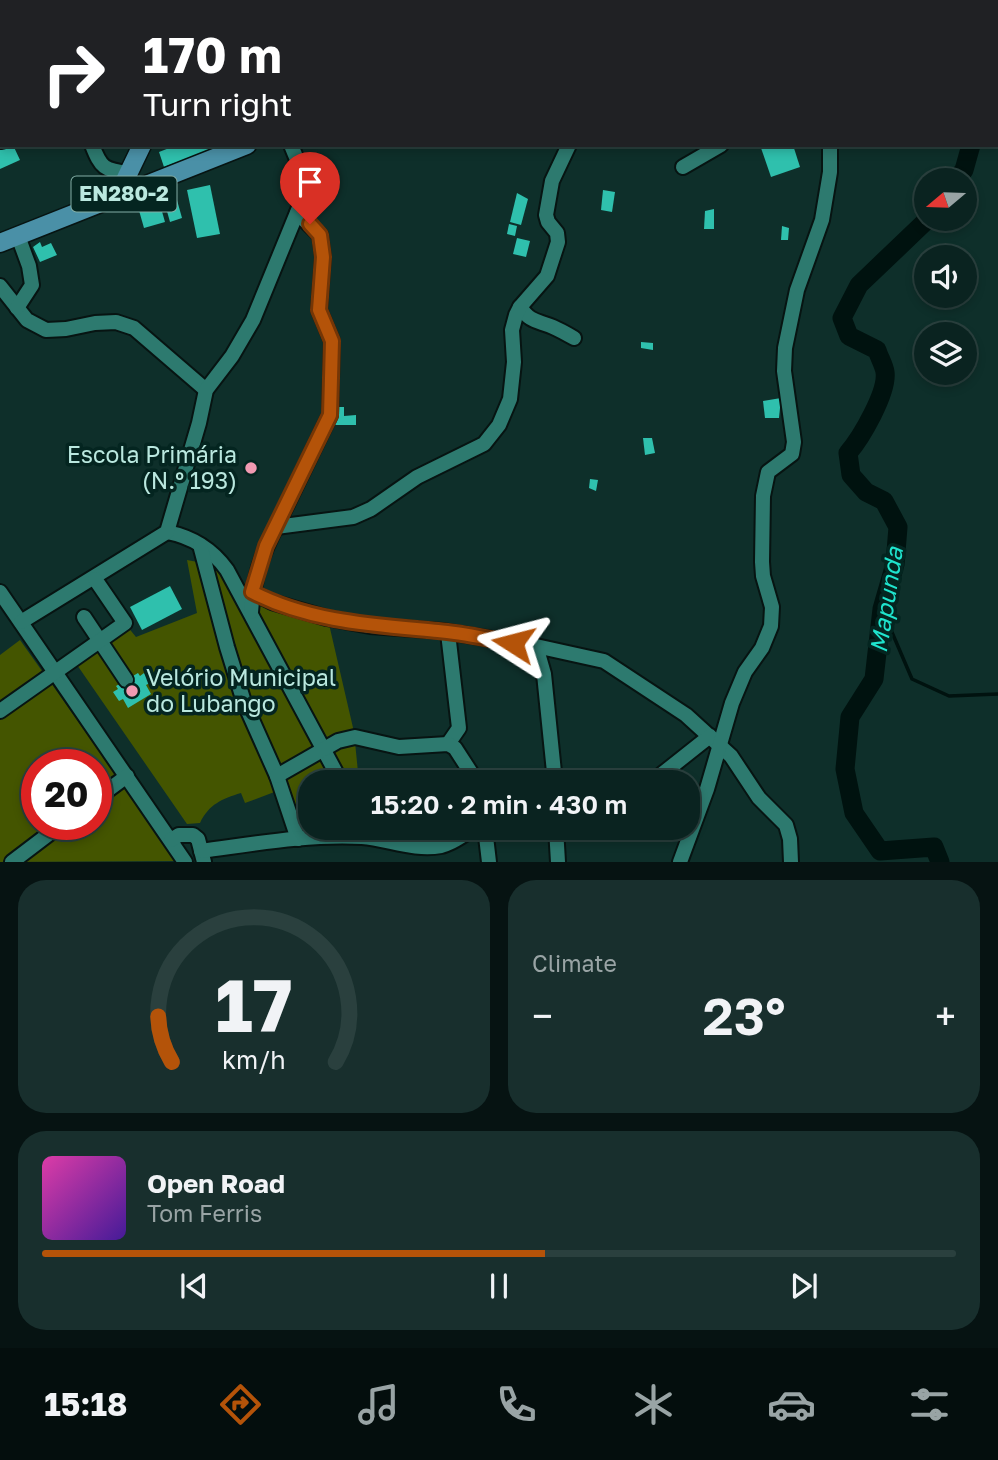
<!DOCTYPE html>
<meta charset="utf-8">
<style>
:root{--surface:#0a2320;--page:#182f2d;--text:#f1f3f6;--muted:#99a4a5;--line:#2a403e;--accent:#b45309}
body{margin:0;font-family:"Golos Text",sans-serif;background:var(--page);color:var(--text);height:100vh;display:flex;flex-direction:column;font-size:26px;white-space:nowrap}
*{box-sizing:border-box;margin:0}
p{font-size:23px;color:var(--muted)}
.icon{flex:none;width:38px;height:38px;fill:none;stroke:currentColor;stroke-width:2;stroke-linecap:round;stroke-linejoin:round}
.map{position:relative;height:862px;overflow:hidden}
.drawer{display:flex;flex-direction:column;gap:18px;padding:18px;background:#061312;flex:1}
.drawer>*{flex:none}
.hud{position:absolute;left:0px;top:0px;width:999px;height:147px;box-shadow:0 4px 10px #0003,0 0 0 2px var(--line);background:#202124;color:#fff;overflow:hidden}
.needle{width:46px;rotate:251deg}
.controls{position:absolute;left:914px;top:168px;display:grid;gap:14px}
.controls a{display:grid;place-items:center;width:63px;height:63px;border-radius:50%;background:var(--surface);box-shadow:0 4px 10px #0003,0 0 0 2px var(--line);font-size:35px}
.speed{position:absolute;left:21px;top:749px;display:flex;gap:14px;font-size:35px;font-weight:700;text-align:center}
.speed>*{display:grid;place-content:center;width:91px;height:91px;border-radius:50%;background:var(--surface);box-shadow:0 4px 10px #0003,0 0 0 2px var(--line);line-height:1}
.speed .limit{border:10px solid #d22;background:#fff;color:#111}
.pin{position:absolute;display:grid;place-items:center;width:60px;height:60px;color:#fff;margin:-72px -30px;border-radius:50% 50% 50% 0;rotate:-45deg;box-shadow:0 0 7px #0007}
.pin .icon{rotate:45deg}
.me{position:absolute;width:77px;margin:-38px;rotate:279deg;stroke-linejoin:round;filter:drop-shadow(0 0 5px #0008)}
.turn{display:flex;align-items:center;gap:24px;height:147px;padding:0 28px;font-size:32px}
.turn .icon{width:91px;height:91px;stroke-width:2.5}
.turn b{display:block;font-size:49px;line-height:60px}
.big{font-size:52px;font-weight:600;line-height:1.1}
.drawer .widget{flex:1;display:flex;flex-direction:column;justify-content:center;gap:10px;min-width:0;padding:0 24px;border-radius:28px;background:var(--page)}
.drawer .dial{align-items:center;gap:0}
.dial svg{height:182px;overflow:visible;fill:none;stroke:var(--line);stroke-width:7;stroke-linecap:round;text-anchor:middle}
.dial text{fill:var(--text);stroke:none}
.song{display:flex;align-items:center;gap:21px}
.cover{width:84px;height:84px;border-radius:10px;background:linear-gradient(135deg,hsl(320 70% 55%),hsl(260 70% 35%))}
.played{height:7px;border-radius:4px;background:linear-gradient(90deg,var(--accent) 55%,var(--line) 55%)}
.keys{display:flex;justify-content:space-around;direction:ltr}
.heat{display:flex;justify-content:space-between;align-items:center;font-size:38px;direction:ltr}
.drawer .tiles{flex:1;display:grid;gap:18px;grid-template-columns:1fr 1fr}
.widget:last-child{grid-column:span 2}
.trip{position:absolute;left:298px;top:770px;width:402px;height:70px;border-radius:28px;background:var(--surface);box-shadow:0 4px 10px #0003,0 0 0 2px var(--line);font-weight:600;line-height:70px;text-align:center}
.menu{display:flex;height:112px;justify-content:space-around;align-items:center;background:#040e0d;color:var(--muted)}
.menu .icon{width:49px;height:49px}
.menu .on{color:var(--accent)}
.menu b{font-size:32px;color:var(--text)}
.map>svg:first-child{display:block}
</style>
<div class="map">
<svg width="998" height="862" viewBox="0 0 998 862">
<rect width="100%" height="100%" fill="#0e2f2a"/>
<g fill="#450">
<path d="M187,560l21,4 52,41 25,10 44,9 25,108 5,50h-49v46h53l1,9 -66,2 -21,-48 -32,12 -4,-10c-19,6 -32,11 -41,30l-13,1 -112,-162 52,-36 9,11 61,-24z"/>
<path d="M20,640l22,31 -25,19 9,13 25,-20 64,91 -19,14v-23h-59v59h59v-29l7,9 22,-16 50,73 -175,1v-207z"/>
</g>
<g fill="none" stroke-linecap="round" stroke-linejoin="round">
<g stroke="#00120f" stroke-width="3.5">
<path d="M104,2l1,-2"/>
<path d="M882,609l30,70 37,17 49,-2"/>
</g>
<g stroke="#00120f" stroke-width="19">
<path d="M968,0l1,2"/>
<path d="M956,180l8,-10 7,-25"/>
<path d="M928,219l-69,66 -17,33 7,18 28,14c2,7 7,15 8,22 3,20 -24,66 -37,81l3,22 15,17 18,9 14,26 -3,37 -13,45 -8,70 -24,38 -5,52 9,44 26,38 54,-4 6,15"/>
</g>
</g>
<g fill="#2fc0ad">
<path d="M0,145h13l7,15 -20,9z"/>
<path d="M177,145h30l2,5 -45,17 -5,-15z"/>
<path d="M760,145h33l7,22 -29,10z"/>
<path d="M210,185l10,49 -23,4 -10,-48z"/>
<path d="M603,190l12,2 -3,20 -11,-2z"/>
<path d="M175,193l7,25 -12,4 -7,-25z"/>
<path d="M517,193l11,6 -7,26 -11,-3z"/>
<path d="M159,201l6,21 -21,6 -6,-21z"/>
<path d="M714,209v20h-10l1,-18z"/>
<path d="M509,224l8,2 -2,10 -8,-2z"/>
<path d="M782,226l7,2 -1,12h-7z"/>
<path d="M517,238l13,3 -4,16 -13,-3z"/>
<path d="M40,242l2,5 9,-4 6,12 -17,7 -7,-15z"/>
<path d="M641,342l12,1v7l-12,-2z"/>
<path d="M781,398l-2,20h-14l-2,-17z"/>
<path d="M333,407h11v9l12,-1v10h-22z"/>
<path d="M643,438h9l3,15 -10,2z"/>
<path d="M590,479l8,1 -2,11 -7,-3z"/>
<path d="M170,586l12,23 -40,21 -12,-23z"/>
<path d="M138,673l2,3 4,-3 6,10 -4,2 5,9 -23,14 -5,-9 -4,2 -6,-9 5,-3 -2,-3z"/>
</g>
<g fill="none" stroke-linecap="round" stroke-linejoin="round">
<g stroke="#071412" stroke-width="18">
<g id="minor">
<path d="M269,0l1,2"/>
<path d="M810,0v2"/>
<path d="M0,73l2,3"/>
<path d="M0,141h2"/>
<path d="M92,145c9,23 12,25 36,28"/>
<path d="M683,167l38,-22"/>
<path d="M0,286l27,34 19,10 20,-1 29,-6 21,-1 18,6 72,62"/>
<path d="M520,307c11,16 17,13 33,20 7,3 14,7 21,11"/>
<path d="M17,308l15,-23 -3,-19 -11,-30"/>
<path d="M276,527l54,-112 2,-74 -13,-31 4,-53 -3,-22 -23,-22"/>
<path d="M167,532c26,5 45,17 60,38l114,212"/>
<path d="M200,545l27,102 17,55 33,74 21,63"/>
<path d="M0,592l185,270"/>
<path d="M252,592l20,10 55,16 43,8 72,5 94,15 68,15 82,54 45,41 28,42 27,27 4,14 1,23"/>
<path d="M251,612c2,-30 11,-59 25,-85l77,-10 18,-8 46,-32 67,-33 15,-19 11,-26 4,-37 -2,-32 4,-15 4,-8 27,-31 11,-34 -1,-9 -9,-11 -2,-7 6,-34 17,-36"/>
<path d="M84,617l42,63"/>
<path d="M21,622l146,-90 32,-109 7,-33 26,-34 21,-36 50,-122 -5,-36 -7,-17"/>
<path d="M536,646l8,28 11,108"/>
<path d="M0,711l125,-88 -30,-44"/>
<path d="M448,744l11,-16 -11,-95"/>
<path d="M277,776l61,-35 17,-4 44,10 49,-3 7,4 22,34"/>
<path d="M652,782l58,-46"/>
<path d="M96,799l31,-23"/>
<path d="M485,828l4,34"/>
<path d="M556,828l2,34"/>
<path d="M171,840l8,-5h14l5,4 6,23"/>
<path d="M201,851c53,-7 107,-17 161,-14 26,2 52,14 79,9 11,-2 24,-12 33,-18"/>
<path d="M12,862l50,-38"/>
<path d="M680,862l27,-73 25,-86 13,-31 17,-24 9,-22 1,-19 -9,-31 -1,-14 1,-66 5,-24 24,-18 2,-12 -10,-71 1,-23 12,-58 25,-70 8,-48v-27"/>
</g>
</g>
<g stroke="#071412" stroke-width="21">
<g id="major">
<path d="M380,2l3,-2"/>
<path d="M117,197l25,-52"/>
<path d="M0,243l247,-98"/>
</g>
</g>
<use href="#minor" stroke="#2d7a6f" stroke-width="14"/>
<use href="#major" stroke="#4a90a7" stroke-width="18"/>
</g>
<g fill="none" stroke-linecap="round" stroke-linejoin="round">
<g stroke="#753606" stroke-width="18">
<path id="route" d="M310,224l10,11 3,22 -4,53 13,31 -2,74 -64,131 -14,46c58,30 122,33 186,39 25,2 50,8 75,12"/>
</g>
<use href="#route" stroke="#b45309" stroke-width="12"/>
</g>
<g fill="#f19ab2" stroke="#042520" stroke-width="2.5">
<circle cx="251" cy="468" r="7"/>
<circle cx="132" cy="691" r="7"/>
</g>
<g text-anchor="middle" stroke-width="7" stroke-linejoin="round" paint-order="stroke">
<rect fill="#042520" stroke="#83aea6" stroke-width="2" x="71.5" y="176.5" width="105" height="35" rx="5"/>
<g font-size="21" font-weight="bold" fill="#bae8df">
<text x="124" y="201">EN280-2</text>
</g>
<g font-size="23" fill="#bae8df" stroke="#042520" text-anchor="end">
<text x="237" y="463">Escola Primária<tspan x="237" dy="26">(N.º 193)</tspan></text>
<text x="146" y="686" text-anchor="start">Velório Municipal<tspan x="146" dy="26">do Lubango</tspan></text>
</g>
<g font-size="24" font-style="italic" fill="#1fe4cd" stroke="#042520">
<text transform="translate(887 600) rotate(-81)" y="8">Mapunda</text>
</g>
</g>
</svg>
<div class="controls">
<a><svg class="needle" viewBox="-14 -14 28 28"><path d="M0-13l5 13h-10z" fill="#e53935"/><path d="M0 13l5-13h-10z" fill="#99a4a5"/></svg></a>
<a><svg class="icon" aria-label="sound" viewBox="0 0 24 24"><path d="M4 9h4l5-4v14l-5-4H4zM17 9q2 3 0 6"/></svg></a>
<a><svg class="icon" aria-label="layers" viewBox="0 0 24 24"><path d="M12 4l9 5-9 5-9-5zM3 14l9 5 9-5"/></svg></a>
</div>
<div class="speed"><div class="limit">20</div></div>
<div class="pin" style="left:310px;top:224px;background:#d93025"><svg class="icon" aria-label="arrive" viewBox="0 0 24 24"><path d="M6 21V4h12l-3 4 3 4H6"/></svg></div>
<svg class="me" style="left:513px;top:643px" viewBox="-20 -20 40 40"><path d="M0-17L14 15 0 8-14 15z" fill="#b45309" stroke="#fff" stroke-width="4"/></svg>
<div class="trip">15:20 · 2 min · 430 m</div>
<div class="hud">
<div class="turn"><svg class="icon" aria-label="right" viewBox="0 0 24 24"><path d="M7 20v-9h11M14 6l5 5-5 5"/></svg><div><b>170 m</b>Turn right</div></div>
</div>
</div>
<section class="drawer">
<div class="tiles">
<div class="widget dial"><svg viewBox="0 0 100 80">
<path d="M14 69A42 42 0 1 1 86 69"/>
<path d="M14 69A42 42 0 0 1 8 49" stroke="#b45309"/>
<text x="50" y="56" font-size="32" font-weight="700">17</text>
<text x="50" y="72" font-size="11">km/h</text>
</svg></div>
<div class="widget"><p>Climate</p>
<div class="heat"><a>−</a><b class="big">23°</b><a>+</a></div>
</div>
<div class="widget">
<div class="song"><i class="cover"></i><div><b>Open Road</b><p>Tom Ferris</p></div></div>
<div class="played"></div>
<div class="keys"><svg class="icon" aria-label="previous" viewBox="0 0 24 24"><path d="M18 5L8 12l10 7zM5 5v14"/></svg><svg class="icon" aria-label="pause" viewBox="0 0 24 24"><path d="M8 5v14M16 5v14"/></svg><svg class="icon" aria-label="next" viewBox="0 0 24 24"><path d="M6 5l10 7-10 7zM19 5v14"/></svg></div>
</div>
</div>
</section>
<nav class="menu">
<b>15:18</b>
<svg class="icon on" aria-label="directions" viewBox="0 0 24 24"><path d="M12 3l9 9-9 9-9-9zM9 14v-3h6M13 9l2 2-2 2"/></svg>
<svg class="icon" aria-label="music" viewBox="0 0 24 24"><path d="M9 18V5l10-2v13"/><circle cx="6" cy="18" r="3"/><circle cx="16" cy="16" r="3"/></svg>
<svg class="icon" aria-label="phone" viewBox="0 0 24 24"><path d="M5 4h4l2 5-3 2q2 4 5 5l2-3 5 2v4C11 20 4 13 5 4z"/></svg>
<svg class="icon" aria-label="climate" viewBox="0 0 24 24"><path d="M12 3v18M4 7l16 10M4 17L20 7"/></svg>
<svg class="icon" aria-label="car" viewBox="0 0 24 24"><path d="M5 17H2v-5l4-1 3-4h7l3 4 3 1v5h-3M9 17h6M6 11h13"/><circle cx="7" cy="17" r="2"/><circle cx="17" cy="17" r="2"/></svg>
<svg class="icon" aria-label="filters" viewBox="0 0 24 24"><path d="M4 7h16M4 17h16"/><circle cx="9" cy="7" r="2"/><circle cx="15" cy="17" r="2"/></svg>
</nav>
